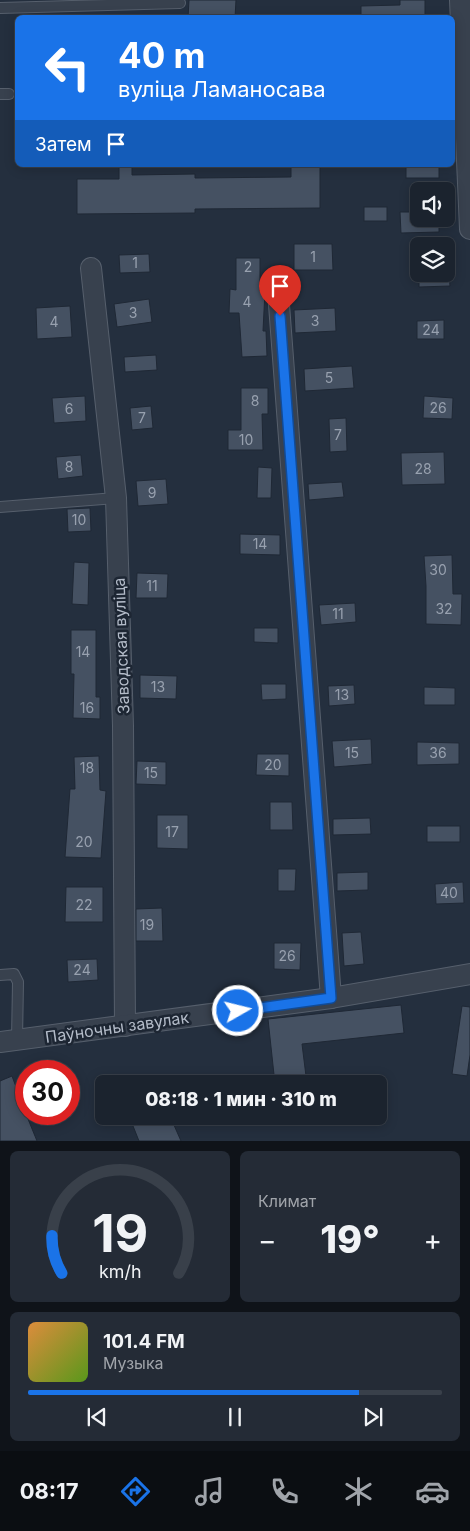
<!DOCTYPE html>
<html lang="ru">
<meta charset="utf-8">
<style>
:root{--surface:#1b232e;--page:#242b36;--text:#f1f3f6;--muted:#a0a4aa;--line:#39404a;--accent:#1a73e8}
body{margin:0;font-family:Inter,sans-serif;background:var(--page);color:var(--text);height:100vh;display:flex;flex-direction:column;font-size:19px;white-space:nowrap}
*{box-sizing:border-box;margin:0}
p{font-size:16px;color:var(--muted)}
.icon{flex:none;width:28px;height:28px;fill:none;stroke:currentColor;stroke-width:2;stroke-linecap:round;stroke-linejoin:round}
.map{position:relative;height:1141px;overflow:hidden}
.details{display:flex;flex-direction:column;gap:10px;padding:10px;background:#0f1319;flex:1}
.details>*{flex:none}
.banner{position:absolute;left:15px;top:15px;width:440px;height:152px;border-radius:8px;box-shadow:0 2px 12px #0003,0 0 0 1px var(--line);background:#1a73e8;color:#fff;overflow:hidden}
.tools{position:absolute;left:410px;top:182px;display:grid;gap:10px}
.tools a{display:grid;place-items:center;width:45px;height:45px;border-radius:8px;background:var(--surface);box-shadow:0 2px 12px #0003,0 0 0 1px var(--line);font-size:25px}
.speed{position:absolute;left:15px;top:1060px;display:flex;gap:10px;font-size:25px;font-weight:700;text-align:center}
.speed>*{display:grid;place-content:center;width:65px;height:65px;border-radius:50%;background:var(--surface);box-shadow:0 2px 12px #0003,0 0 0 1px var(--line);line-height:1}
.speed .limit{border:8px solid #d22;background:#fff;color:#111}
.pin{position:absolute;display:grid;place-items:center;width:42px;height:42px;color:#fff;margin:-51px -21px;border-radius:50% 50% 50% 0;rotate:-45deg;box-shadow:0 0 5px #0007}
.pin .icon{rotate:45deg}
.me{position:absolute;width:55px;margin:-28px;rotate:82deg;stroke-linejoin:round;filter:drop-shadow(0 0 4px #0008)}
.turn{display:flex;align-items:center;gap:18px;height:105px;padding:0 20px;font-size:22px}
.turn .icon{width:65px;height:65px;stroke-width:2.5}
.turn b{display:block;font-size:35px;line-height:42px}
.then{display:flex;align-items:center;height:48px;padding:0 20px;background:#0003;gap:10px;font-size:19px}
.big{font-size:38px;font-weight:800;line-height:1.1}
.details .tile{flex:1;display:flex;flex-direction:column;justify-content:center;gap:8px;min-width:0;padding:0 18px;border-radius:8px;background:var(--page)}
.details .dial{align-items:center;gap:0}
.dial svg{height:130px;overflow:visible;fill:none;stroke:var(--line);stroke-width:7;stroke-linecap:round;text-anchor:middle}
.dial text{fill:var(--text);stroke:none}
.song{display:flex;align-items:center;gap:15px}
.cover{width:60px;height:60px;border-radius:8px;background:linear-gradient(135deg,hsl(30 70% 55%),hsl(90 70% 35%))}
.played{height:5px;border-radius:2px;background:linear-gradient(90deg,var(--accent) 80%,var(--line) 80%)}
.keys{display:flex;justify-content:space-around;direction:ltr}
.heat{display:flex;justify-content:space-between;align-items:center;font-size:28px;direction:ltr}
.details .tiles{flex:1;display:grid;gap:10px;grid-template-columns:1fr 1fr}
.tile:last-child{grid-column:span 2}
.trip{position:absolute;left:95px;top:1075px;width:292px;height:50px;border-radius:8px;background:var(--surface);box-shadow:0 2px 12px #0003,0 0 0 1px var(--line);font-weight:800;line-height:50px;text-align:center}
.menu{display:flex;height:80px;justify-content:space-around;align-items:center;background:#0b0e12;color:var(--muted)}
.menu .icon{width:35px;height:35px}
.menu .selected{color:var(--accent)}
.menu b{font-size:22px;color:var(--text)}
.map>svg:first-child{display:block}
</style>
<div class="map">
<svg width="470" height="1141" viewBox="0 0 470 1141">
<rect width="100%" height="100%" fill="#242f3e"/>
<g fill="#455162" stroke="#1f2835">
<path d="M189,0h47l-1,18h-47z"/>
<path d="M400,0h25v18h-64v-12l39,-1z"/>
<path d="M119,165h13v10l63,-1v4l96,-1v-12h29v43l-125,1v4l-118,1v-35h42z"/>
<rect x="406" y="165" width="33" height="13"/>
<rect x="364" y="207" width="23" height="14"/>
<path d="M400,212h19v7h20v13l-38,1z"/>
<path d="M294,244h38l1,26h-39z"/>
<path d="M149,254l1,18 -30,1 -1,-18z"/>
<path d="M236,258h24v33h5l-2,40h3l1,25 -25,1 -3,-44h-10l1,-24 6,1z"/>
<path d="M419,274h30l1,12 -31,1z"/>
<path d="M149,299l3,23 -35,5 -3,-23z"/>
<path d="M70,306l2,31 -35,2 -1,-31z"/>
<path d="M335,308l1,23 -41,2 -1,-23z"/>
<path d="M444,320v19h-27v-18z"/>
<path d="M156,355l1,15 -32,2 -1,-15z"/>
<path d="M352,366l2,22 -49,3 -1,-22z"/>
<path d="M241,388h27v26h-6l1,36h-35v-20h13z"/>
<path d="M85,396l1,25 -32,2 -2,-25z"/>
<path d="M424,396l29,2 -1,21 -29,-1z"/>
<path d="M151,406l2,22 -21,2 -2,-22z"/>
<path d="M346,418l1,33 -17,1 -1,-33z"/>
<path d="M444,452l1,32 -43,1 -1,-32z"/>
<path d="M81,455l2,21 -25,3 -2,-22z"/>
<path d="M258,467l14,1 -1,30h-14z"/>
<path d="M166,479l2,25 -30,2 -2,-25z"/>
<path d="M342,482l2,15 -35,3 -1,-16z"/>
<path d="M90,508l1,23 -23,1 -1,-23z"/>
<path d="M240,534l40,1v20l-40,-1z"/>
<path d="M452,555l1,39h9l-1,31 -35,-1v-38l-2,-30z"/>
<path d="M74,562l15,1 -1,42 -16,-1z"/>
<path d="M137,573l31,1 -1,24h-31z"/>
<path d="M355,603l1,19 -35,3 -2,-20z"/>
<path d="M254,628h24v15l-24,-1z"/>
<path d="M71,630h25v67h4v22l-27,-1 1,-44h-3z"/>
<path d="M140,675l37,1 -1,23 -36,-1z"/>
<path d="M261,684h25v15l-24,1z"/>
<path d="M354,685l1,19 -26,2 -1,-20z"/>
<path d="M424,687l31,1v17h-31z"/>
<path d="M371,739l1,25 -38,3 -2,-26z"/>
<path d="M417,742l42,1v21l-42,1z"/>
<path d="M257,754h32v22l-33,-1z"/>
<path d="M99,756l1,34 6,1 -5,67 -36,-1 5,-68h5l-1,-32z"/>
<path d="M137,761l29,1v23l-30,-1z"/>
<path d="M270,802h22l1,28h-23z"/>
<path d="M157,815h31v34l-31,-1z"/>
<path d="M370,818l1,16 -38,1v-16z"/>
<rect x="427" y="826" width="33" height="16"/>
<path d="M278,869h18l-1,22h-17z"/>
<path d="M368,872v18l-31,1v-18z"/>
<path d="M463,882l1,21 -28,1 -1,-20z"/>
<path d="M66,887h37v35h-38z"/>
<path d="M162,908l1,33h-27v-32z"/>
<path d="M361,932l3,32 -20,2 -2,-33z"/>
<path d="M274,943h27l-1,27 -26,-1z"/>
<path d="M97,959l1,21 -30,2 -1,-22z"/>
<path d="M401,1005l3,28 -102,11 5,40h-32l-7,-65z"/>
<path d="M462,1006l8,1v48l-3,21 -15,-2z"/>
<path d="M12,1076l14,38 11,27h-37v-60z"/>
<path d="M129,1116h41l11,25h-42z"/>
</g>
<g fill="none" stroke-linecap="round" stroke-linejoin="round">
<g stroke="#565f6c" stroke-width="12">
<g id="service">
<path d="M0,8l180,-5"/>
<path d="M0,94h9"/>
<path d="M0,507l116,-9"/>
<path d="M0,975l14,-1 4,8 -1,58"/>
</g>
</g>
<g stroke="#565f6c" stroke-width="22">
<g id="minor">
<path d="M460,0l10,229"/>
<path d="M91,268l25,230 7,228 2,300"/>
<path d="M277,278l54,720"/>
<path d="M0,1042l331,-44 139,-24"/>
</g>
</g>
<use href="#service" stroke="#38414e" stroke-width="10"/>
<use href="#minor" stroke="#38414e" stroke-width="20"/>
</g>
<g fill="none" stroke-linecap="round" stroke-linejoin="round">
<g stroke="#114b97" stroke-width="12">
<path id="route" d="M238,1011l93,-13 -51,-682"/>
</g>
<use href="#route" stroke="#1a73e8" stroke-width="9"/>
</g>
<g text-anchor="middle" stroke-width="5" stroke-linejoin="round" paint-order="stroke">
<g font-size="14" fill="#98a1af">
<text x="313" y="262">1</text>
<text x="135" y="268">1</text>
<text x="248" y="272">2</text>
<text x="247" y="307">4</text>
<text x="133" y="318">3</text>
<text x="315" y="326">3</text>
<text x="54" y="327">4</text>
<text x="431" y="335">24</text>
<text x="329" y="383">5</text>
<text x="255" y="406">8</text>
<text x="438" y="413">26</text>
<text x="69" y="414">6</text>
<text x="142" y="423">7</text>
<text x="338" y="440">7</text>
<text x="246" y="445">10</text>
<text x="69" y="472">8</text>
<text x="423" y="474">28</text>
<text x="152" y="498">9</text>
<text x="79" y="525">10</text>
<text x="260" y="549">14</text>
<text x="438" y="575">30</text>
<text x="152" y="591">11</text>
<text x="444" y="614">32</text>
<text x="338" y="619">11</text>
<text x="83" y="657">14</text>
<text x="158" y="692">13</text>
<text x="342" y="700">13</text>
<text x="87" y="713">16</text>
<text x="352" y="758">15</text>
<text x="438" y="758">36</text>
<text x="273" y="770">20</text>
<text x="87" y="773">18</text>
<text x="151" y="778">15</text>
<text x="172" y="837">17</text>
<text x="84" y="847">20</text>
<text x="449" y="898">40</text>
<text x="84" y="910">22</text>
<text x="147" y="930">19</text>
<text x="287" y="961">26</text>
<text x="82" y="975">24</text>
</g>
<g font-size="16" fill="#b4bcc9" stroke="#1d2633">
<text transform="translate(121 646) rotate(-92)" y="6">Заводская вуліца</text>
<text transform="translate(117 1027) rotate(-8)" y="6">Паўночны завулак</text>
</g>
</g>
</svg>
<div class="tools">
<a><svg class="icon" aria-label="sound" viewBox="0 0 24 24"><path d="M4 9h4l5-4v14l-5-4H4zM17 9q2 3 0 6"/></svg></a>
<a><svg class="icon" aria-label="layers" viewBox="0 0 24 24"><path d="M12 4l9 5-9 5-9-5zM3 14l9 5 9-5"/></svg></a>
</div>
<div class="speed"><div class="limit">30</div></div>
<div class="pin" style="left:280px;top:316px;background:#d93025"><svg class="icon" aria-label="arrive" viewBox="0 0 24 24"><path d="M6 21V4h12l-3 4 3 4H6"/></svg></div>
<svg class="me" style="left:238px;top:1011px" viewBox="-20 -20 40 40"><circle r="17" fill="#1a73e8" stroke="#fff" stroke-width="3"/><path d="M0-11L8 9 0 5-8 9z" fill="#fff"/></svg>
<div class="trip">08:18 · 1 мин · 310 m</div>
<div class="banner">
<div class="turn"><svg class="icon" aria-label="left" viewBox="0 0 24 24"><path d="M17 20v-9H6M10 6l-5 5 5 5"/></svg><div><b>40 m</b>вуліца Ламаносава</div></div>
<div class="then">Затем<svg class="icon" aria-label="arrive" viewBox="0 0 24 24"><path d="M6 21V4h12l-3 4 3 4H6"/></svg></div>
</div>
</div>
<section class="details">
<div class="tiles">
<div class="tile dial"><svg viewBox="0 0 100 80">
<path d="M14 69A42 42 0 1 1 86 69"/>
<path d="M14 69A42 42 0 0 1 8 46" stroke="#1a73e8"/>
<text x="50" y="56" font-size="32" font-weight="700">19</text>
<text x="50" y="72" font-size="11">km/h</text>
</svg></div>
<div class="tile"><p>Климат</p>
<div class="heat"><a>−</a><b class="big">19°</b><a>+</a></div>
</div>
<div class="tile">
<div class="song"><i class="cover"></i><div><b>101.4 FM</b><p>Музыка</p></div></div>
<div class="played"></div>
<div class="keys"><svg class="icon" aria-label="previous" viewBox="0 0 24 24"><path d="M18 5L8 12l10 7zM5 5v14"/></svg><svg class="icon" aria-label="pause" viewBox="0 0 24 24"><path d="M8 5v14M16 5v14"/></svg><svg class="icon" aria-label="next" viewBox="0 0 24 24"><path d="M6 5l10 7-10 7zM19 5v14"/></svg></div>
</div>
</div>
</section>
<nav class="menu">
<b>08:17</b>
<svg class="icon selected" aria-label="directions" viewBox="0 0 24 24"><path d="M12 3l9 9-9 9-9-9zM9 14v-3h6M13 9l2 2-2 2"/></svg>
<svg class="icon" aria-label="music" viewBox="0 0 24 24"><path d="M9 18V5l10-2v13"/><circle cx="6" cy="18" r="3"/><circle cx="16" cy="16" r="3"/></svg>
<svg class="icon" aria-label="phone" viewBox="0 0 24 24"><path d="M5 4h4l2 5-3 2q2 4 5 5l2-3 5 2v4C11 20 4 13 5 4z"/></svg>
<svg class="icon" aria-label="climate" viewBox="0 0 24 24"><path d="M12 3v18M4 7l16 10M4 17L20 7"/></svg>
<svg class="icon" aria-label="car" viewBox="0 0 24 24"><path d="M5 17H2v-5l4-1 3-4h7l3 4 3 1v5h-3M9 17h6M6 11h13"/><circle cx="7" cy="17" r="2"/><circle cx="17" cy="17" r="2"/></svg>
</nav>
